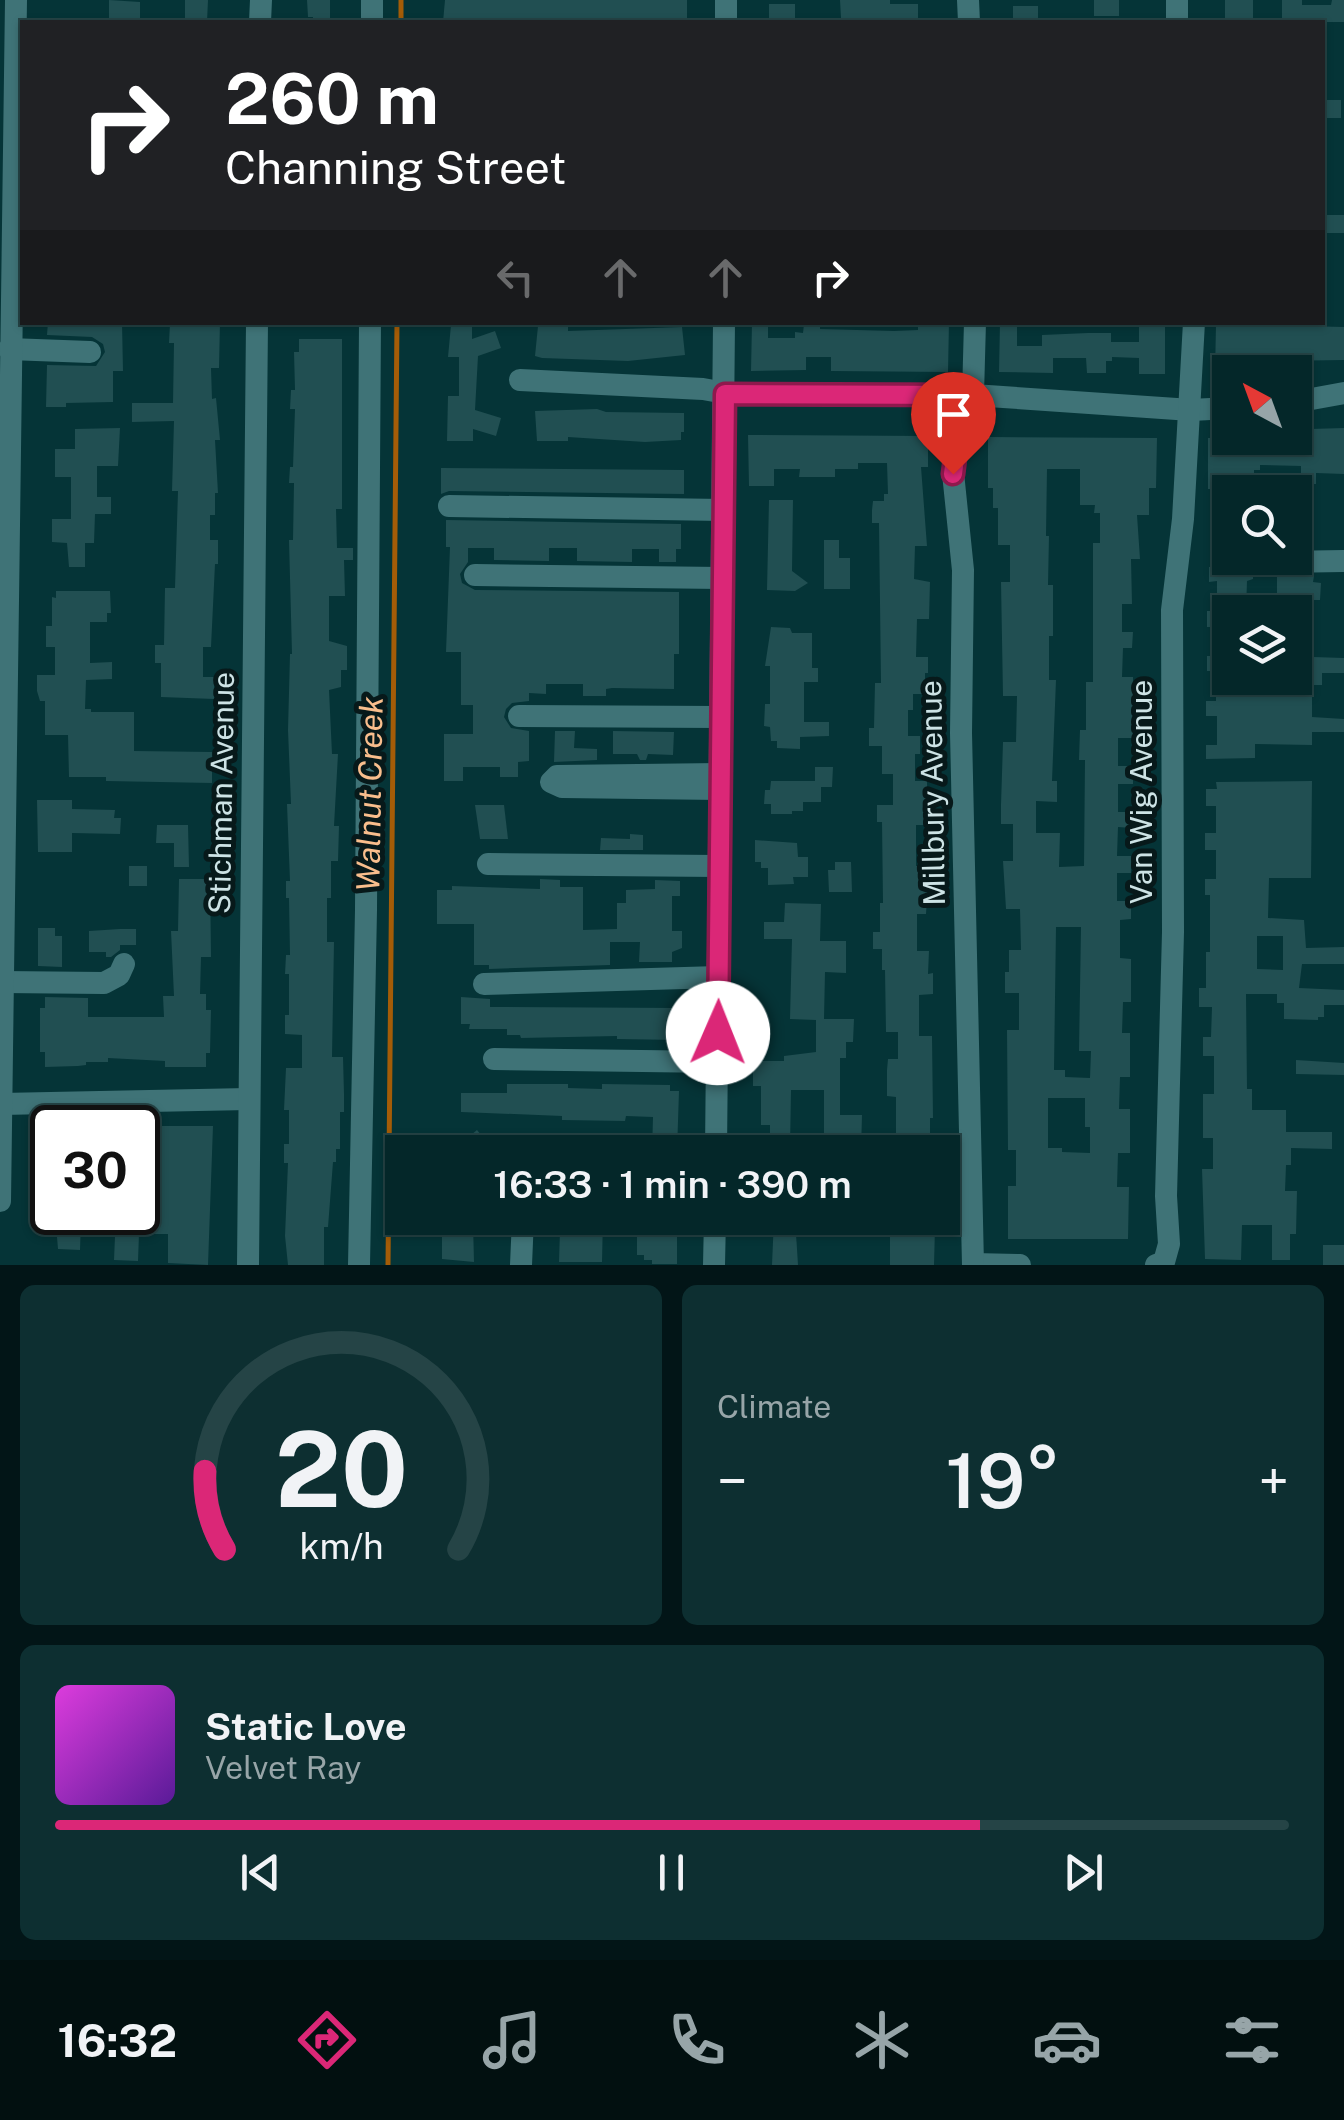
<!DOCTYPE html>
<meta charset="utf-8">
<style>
:root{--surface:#042729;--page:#0d2f31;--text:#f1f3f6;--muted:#97a5a8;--line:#254446;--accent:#db2777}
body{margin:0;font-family:"Public Sans",sans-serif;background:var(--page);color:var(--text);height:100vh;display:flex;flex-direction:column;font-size:38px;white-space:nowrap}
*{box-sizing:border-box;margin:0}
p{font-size:32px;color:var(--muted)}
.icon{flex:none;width:55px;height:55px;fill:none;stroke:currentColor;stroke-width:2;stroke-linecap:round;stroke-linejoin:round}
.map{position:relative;height:1265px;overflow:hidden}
.drawer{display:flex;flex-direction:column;gap:20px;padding:20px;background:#021517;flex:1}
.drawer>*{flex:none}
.top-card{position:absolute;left:20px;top:20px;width:1305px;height:305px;border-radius:0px;box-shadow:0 2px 8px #0004,0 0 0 2px var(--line);background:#202124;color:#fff;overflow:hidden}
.needle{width:65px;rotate:319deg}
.fabs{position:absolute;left:1212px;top:355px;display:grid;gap:20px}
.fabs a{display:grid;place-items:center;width:100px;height:100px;border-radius:0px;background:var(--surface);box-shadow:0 2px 8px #0004,0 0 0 2px var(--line);font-size:50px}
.speed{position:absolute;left:30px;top:1105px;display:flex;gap:20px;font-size:50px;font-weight:700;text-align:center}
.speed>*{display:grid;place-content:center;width:130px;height:130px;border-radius:50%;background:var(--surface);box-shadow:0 2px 8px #0004,0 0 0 2px var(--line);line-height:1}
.speed .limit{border:5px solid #111;border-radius:15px;background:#fff;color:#111}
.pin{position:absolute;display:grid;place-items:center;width:85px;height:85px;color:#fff;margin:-102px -42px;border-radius:50% 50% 50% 0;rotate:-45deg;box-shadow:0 0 10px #0007}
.pin .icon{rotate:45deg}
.me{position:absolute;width:110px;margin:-55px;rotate:1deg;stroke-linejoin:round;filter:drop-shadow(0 0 8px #0008)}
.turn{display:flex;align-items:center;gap:35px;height:210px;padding:0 40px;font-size:45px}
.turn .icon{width:130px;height:130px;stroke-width:2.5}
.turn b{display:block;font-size:70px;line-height:85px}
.lanes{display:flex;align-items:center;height:95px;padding:0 40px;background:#0003;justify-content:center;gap:50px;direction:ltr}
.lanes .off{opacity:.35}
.big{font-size:75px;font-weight:600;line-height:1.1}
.drawer .card{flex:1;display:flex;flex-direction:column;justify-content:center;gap:15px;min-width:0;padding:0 35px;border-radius:15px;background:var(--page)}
.drawer .dial{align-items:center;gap:0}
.dial svg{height:260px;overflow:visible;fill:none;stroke:var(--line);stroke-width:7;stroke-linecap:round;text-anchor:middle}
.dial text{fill:var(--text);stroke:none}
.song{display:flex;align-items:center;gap:30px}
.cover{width:120px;height:120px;border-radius:15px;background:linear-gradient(135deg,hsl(300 70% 55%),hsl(270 70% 35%))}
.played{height:10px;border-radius:5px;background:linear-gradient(90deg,var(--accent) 75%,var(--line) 75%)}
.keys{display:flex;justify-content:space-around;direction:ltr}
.heat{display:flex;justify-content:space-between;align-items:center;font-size:55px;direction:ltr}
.drawer .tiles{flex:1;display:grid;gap:20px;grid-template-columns:1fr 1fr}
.card:last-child{grid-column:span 2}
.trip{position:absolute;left:385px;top:1135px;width:575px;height:100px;border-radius:0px;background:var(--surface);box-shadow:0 2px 8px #0004,0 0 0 2px var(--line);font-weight:600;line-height:100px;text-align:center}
.menu{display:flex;height:160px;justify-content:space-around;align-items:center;background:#021010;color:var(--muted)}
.menu .icon{width:70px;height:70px}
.menu .current{color:var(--accent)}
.menu b{font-size:45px;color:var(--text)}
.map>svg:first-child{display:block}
</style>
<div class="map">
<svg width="1344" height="1265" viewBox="0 0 1344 1265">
<rect width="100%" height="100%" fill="#053437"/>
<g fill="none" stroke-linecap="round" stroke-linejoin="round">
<g stroke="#a45c07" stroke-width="5">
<path d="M401,22v-22"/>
<path d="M388,1265l9,-943"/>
</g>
</g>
<g fill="#214f52" fill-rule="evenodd">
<path d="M109,0l31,2v20h-31z"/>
<path d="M185,0h23l-1,22h-22z"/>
<path d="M307,0h23v22h-17v-5h-5z"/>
<path d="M445,0h242v22h-244z"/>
<path d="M840,0h50v4h28v18h-36v-4h-41z"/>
<rect x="1094" y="0" width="25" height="16"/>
<rect x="1225" y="0" width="28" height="18"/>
<path d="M1282,0h20v5h29l1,-5h12v22h-62z"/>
<rect x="769" y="4" width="26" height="18"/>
<rect x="1013" y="6" width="25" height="16"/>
<rect x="1322" y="100" width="19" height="18"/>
<rect x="1325" y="215" width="19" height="18"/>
<path d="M48,322h74l1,49h-10v31l-47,1v4h-20l1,-42 49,1 9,-14 -2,-8 -11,-7 -45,-2z"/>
<path d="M220,322l-1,46h-8l1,31 4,-1 4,42h-5l3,53h-3v22h-5v25h8v24h-3l-4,83h-8v30h11v22l-53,-2v-34h-6v-18h9l1,-57h10l3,-97h-6l2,-70 -42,1v-19h41l1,-60h-5l1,-20z"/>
<path d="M752,322h16v16h27v-6l8,1 1,-9h16v5l74,2 24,-1v-7l31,-1 -1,50 -117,-1v-14h-25v13l-55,1z"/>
<path d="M1000,322h17v24h25v-11l46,-2h23v9h28v-19l26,1v50h-26v-16l-27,-1v4h-6v12h-19l-1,-15h-33v15l-54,-1z"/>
<path d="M1216,324l128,3v33l-67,1v5h-36v6l-26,1z"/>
<path d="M451,325h21v14l23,-8 6,17 -23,8 -3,54 26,8 -5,18 -23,-7v12h-26l1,-45h11v-39h-11z"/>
<path d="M538,326h30v5l114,-4 3,28 -57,6 -86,-3 -7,-2z"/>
<path d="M299,339h43v170h-6l1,39h16v12h-9l1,36h-16v45l18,5v24h-6v17l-12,3 3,64h6l-4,72h5l-1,35h-7v37h-4v44h7l-2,115h11l1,37v18h-4v37h-4v13h-3l-5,65h-4v38h-36l-3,-29 3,-73h-4v-19h5v-34h-5l2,-42h16v-33l-17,-1v-19h4v-41h-4l1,-19h4l-1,-57h-3v-17h4l-3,-77h4l-3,-74 2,-76h2l-3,-114h4l1,-57h-5l1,-16h3l2,-58h-5l1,-19h4l-1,-38h5z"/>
<path d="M597,409l9,3 78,1v19h-3v8l-36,2 -77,-5v4h-31l-2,-30z"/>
<path d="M120,428l-2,38h-21v31h14v17h-16l-1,29h-9v24h-16l-2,-24 -15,-1v-23h19v-42h-16v-28h20v-20z"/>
<path d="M1344,428v46l-28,-1v11h-15v-18l-41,-1v5h-6v16h-22l-2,3v48h-16v-48h-6v-51l102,1v-10z"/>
<path d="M748,435l180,1v31h-7l6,79h-12l-1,33 16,3 -1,37h-12l-1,38h12v16h-3v21h-12v16h-5v26h12v18h-5v27h12l1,44h-12v41h13l-3,48h-9v37h12l-1,23 5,-1v21l-14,1v41h13l1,82h-3v16l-34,-1v-36l-9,-1v-26l1,-11h10v-27h-12l-1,-62h-3v-21h-9v-17h7v-29h3l-1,-81h-5v-17h16v-31h-11v-28h-13v-18h5l1,-45h6l-2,-160h-7v-13l1,-9h11v-7h4l-1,-31h-29v6h-23v8h-36l1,-8h-26v17h-25z"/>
<path d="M988,437l169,1 -1,50h-7v27h-12l3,44h-9l1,45h-10v28h11l-1,16h-9l-1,29h11v61h-15v28h15v18h-15v28h14v16l-14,-1 -1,29h14v17h-14v28h14v18l-11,1v38l11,1v43h-8l-1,31h8v44h-10l-1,32h11v44h-12l-1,34h12l-1,52h-120v-53h8v-36h-8l-1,-120h12v-37h-14v-21h4v-22h12l-1,-41h-14l-3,-48h10v-37h-12v-19l2,-63h13l1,-46h-14l-2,-114h9v-37h-12v-37h-5v-20h-5zM1047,469h33v36h15l-1,8h6v30h-7v139h-7v48h-6l-1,30h6l-1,106 -25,1 1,-34h-24v-32l21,1v-21h-5l4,-101h-7v-44h4v-51h-5l1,-49h-3zM1056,927h25l-2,124h12l-1,27 -25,-1v-7h-11zM1048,1098h37v29h5v26l-28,-1v-4h-14z"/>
<path d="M441,468l243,2v24l-235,-3 -8,3z"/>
<path d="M769,500h24l-1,71 16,12 -13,8 -28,-1z"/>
<path d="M1295,513h18v33l-18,1z"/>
<path d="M446,520l235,4v25h-5v13h-17v-13h-27v13l-55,-1v-13h-28v13l-55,-1v-12h-26v14l-8,12 2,9 13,7 204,2v62h-5v35l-62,-1 -6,1v7h-23v-12h-37v10l-17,-1v8l-17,2 -6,6 -2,8 7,11 18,3v30l-11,1v15h-18v-10h-37v14h-19v-47h29v-29h-12v-53h-15l4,-105h-4z"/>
<path d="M824,540h15v18h11v31h-26z"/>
<path d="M1218,558l35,1v20l-6,2 -1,31h-16v66h16v15h30v-15h19v-31h18v10l31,1v15h-22v12h-10v32l32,2v13h-32v13l-57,-1v14l-49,1v-14h11v-29h-11v-15h10v-30h-9v-15h10v-29h-10v-16h10v-30l-8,1v-15l9,-1z"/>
<path d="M1277,576h37l-1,6 8,1 -1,17h-7v10h-36z"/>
<path d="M56,591h54l1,22h-4v9h-17v41l22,-1v17l-26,1 -1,29h6v3h43v39l78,1v31l-106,-2v-4h-37l-1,-42h-23v-34h-5l-3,-10v-16h18v-28h-9v-21h6v-29l4,1z"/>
<path d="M771,627l19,1 2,5h20v35h6v14h-14v40h25v14l-29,1v12l-23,-1v-7h-6l-1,-14 -6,-1 1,-22h5v-38h-5z"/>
<path d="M555,731h20l-1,17 23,1v11l-43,2z"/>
<path d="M613,731l61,1 -1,23 -25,-1 -2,6h-6l-3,-6h-24z"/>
<path d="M815,767h18l-1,20h-11v15h-18v9h-11v3h-21v-10h-7l1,-14h5l1,-9h44z"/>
<path d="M1312,781l-1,97h-42l-1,40 36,2 2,28 38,-1v17h-42l-3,24 45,2v15h-20v12h-6v3l-34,-1v-16h-7v-9h-31l1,95h5v21h34v22h46v17l-41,-1v17h-5l-1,26h12l-1,43h-6v26h-18v-35h-30l-1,35 -36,-1 -3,-90h11v-31h-10v-44h11v-38h-11v-19h8l1,-30h-13v-19h7v-36h4v-57h-5v-16h11v-29h-11v-17h11v-27h-10v-17h11l-1,-7zM1257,936h26v34l-26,-1z"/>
<path d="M37,800h35v9l43,1 -1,8h7l-1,16 -48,-1v19h-34z"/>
<path d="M475,805h29l4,34h-28z"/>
<path d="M157,825h31l1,42h-15v-24h-18z"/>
<path d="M630,834l13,1v15h-43l1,-12 29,1z"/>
<path d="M755,840l42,3 1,14h10v20h-15l1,7 -26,1v-17h-7v-6h-6z"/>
<path d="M835,862h16l1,30h-23l-1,-22h7z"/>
<rect x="129" y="866" width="18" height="20"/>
<path d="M179,879h31l1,78h-10l-1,37h6v16h5l-1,43h-4v14h-41v-6l-57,-3v4h-22v3l-8,1 -33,1v-15h-5v-44h5v-11l43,1v19h76l-1,-21h11l-3,-65h7z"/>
<path d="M540,879l20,1v7h23v43l34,-1v-26h9v-13l29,-1v-9l25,1v15h-8v35h10v17l-10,4v10h-33l1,-20h-30v23l-121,4v-4h-15v-41h-37v-34h15v-4l88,3z"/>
<path d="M785,903l36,1 -1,37h26v32l-21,-1 -1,47h30l-1,23h-7v16h-6v57h22l-1,37h-18v-14h-19v-48h-33l-1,58h-20v-23h-9v-39h-8v-25h31v-5l32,-4v-32l-26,-1 2,-80h-28v-17h20z"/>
<path d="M38,928h17v8h7v31l-24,-1z"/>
<path d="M120,929h16v16h-16v5l-9,7h-5v-5h-17v-21z"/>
<path d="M461,997l29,2v8l189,1v32l-62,-1v-3l-96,2 -1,-3h-13v-6h-38l1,-5h-9z"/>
<path d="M1296,1060l48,3v12l-48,-1z"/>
<path d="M507,1084h61v4l34,1v-5l68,1v6h9l-2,61h-25l1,-35 -27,-1 -1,5 -63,-1v-4l-101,-4v-19h46z"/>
<path d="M155,1126h58l-5,139 -40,-2v-29h-29l-1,27 -24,-1 2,-48h22v-79l17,1z"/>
<path d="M477,1130l18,22h-27l-8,-8z"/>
<path d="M517,1136l32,5 -2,11h-32z"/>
<path d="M42,1212h31v8l8,1 -1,29 -22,-1 -2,-24h-14z"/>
<path d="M565,1218h38l-1,44h-43l1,-32h6z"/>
<path d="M651,1218h26v46h-25v-4h-8v-5h-7v-25l15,-3z"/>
<path d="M774,1218h21l3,47h-26z"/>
<path d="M890,1218h33v10h12l-1,37h-44z"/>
<path d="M449,1222h24l1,40 -32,-3v-33h7z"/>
<rect x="1323" y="1245" width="21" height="20"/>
</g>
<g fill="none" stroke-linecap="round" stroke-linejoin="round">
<g stroke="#3f7377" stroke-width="22">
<path d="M968,0l1,22"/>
<path d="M260,22l1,-22"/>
<path d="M372,22v-22"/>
<path d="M726,22v-22"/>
<path d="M1177,22v-22"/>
<path d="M9,349l81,3"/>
<path d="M520,380l183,9 22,4 248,2 218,15 39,-2"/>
<path d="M1295,402l49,-9"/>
<path d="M449,506l274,4"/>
<path d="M1281,562l63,-1"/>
<path d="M475,575l247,3"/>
<path d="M519,716l201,1"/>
<path d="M719,789l-157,-2 -11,-5 6,-6 162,-2"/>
<path d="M488,864l231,2"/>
<path d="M2,982l102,1 15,-8 5,-11"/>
<path d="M484,984l234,-7"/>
<path d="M494,1059l224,3"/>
<path d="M1,1104l247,-5"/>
<path d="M716,1152l8,-830"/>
<path d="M0,1201l16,-1201"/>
<path d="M973,1264l47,1"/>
<path d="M248,1265l9,-943"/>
<path d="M359,1265l7,-355 4,-588"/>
<path d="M521,1265l2,-47"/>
<path d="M714,1265l1,-47"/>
<path d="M973,1265l-12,-532 2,-163 -10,-97 4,-31 16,-47 2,-73"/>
<path d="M1156,1265l8,-3 5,-18 -3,-48 7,-264 -1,-322 11,-91 11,-197"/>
</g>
</g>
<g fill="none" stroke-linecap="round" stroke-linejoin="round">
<g stroke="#8e194d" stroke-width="25">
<path id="route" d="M718,1033l7,-639 247,1 -15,47 -4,32"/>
</g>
<use href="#route" stroke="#db2777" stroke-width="18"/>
</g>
<g text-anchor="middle" stroke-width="10" stroke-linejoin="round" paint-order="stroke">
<g font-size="30" fill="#cde3e5" stroke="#07191a">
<text transform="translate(1142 792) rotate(-90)" y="10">Van Wig Avenue</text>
<text transform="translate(222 793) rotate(-89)" y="10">Stichman Avenue</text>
<text transform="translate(933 793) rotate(-91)" y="10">Millbury Avenue</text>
</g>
<g font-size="32" font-style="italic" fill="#f9be8d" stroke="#07191a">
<text transform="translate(370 794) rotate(-89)" y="11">Walnut Creek</text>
</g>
</g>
</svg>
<div class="fabs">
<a><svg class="needle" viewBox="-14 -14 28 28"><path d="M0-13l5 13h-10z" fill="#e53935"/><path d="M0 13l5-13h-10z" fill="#97a5a8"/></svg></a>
<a><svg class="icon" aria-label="search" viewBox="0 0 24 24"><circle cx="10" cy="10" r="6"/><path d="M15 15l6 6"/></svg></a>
<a><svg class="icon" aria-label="layers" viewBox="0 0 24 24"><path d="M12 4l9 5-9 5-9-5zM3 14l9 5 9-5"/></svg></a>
</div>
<div class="speed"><div class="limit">30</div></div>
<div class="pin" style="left:953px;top:474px;background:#d93025"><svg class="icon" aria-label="arrive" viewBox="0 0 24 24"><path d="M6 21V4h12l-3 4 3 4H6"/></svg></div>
<svg class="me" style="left:718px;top:1033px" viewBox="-20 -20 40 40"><circle r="19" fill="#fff"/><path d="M0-13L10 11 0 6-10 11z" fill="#db2777"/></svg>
<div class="trip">16:33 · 1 min · 390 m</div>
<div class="top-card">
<div class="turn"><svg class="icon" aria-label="right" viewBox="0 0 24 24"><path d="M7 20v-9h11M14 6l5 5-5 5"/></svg><div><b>260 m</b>Channing Street</div></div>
<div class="lanes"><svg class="icon off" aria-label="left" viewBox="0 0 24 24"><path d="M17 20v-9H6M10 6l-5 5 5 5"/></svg><svg class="icon off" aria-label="ahead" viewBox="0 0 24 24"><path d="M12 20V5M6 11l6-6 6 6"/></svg><svg class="icon off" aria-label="ahead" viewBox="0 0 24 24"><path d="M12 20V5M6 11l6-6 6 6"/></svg><svg class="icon" aria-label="right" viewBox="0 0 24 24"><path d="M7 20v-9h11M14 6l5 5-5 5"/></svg></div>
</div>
</div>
<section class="drawer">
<div class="tiles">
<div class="card dial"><svg viewBox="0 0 100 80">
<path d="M14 69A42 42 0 1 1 86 69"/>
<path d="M14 69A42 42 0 0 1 8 45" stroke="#db2777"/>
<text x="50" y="56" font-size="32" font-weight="700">20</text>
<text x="50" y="72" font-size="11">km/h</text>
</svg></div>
<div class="card"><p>Climate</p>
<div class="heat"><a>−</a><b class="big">19°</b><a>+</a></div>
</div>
<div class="card">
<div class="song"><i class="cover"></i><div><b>Static Love</b><p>Velvet Ray</p></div></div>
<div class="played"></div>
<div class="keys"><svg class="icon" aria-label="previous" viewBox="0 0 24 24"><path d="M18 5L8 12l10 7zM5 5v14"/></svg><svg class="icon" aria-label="pause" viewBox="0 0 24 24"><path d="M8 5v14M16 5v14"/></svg><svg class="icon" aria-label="next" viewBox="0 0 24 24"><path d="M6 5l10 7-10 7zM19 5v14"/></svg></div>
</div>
</div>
</section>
<nav class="menu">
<b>16:32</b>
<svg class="icon current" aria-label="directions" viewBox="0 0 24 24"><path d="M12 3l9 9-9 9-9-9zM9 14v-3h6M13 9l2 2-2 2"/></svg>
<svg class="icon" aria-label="music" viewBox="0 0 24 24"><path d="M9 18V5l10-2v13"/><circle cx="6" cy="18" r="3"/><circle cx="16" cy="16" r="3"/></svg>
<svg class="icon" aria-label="phone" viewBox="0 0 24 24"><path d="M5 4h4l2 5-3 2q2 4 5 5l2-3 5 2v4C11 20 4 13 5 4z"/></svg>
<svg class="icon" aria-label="climate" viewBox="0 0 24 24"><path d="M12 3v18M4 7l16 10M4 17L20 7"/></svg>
<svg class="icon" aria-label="car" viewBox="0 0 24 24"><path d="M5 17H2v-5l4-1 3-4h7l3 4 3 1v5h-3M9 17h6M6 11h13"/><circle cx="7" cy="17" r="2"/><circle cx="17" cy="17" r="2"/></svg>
<svg class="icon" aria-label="filters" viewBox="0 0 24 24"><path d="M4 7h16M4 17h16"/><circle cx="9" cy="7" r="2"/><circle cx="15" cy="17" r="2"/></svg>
</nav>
